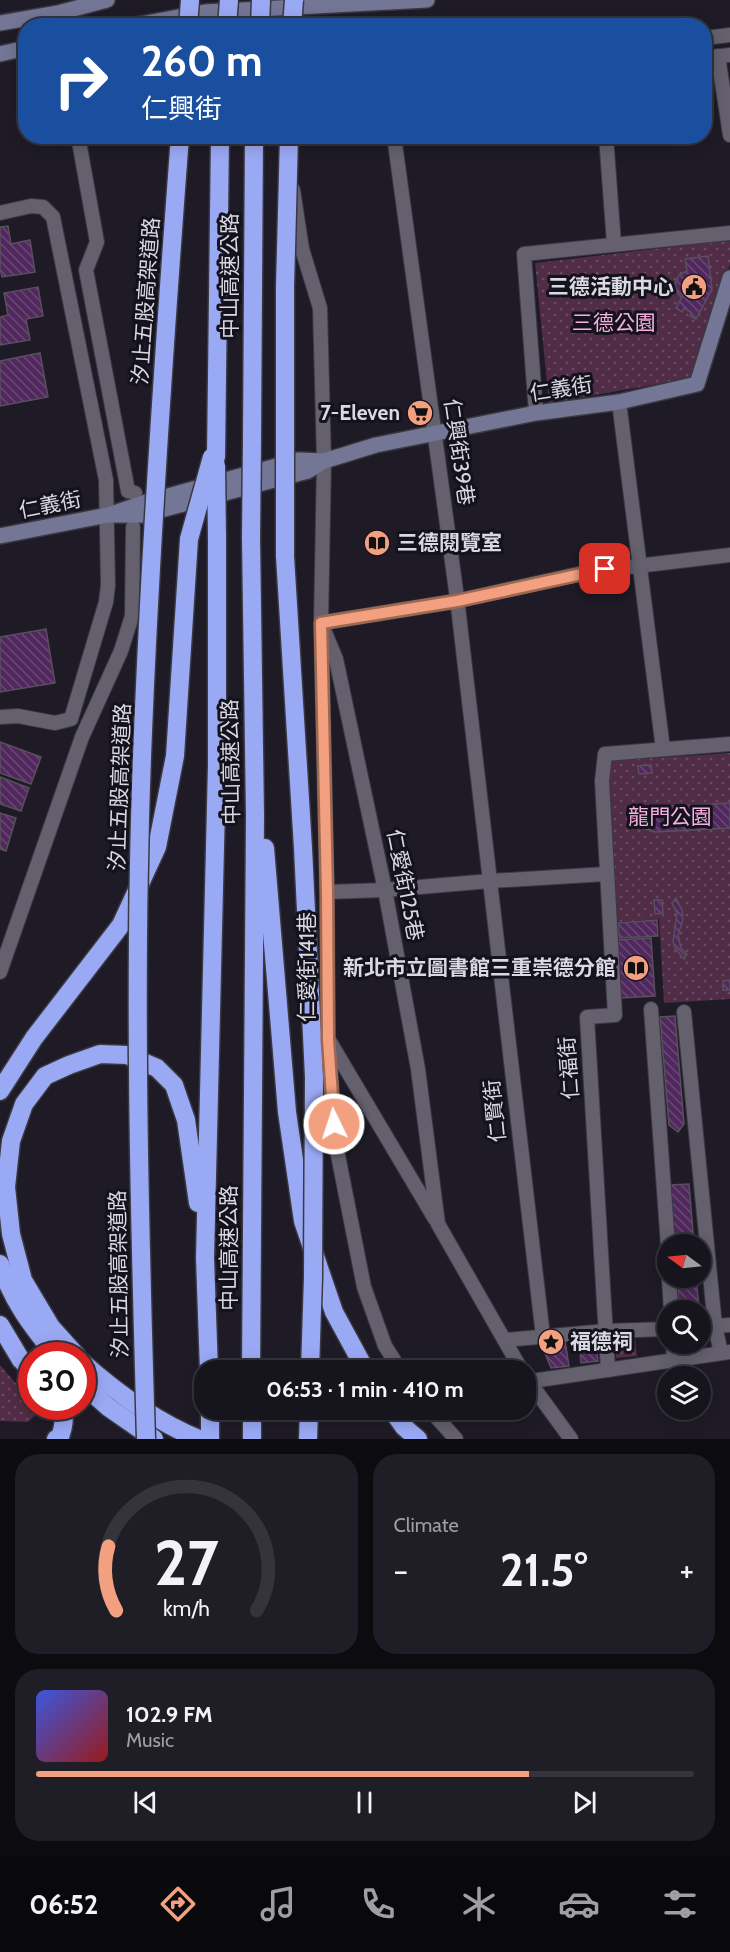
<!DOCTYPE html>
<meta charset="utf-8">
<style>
:root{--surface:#16141c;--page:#1f1d25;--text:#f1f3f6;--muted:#9e9ea3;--line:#35333b;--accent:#f2a080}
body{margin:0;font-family:Cabin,"Noto Sans TC",sans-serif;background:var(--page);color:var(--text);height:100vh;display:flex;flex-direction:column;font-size:22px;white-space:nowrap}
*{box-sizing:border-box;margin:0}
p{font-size:20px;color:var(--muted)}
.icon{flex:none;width:33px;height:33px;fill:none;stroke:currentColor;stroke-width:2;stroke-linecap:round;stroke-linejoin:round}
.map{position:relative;height:1439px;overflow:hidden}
.details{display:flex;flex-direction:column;gap:15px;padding:15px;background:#0c0b0f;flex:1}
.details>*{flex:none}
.banner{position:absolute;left:18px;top:18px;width:694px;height:126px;border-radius:24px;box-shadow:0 3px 15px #0003,0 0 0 2px var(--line);background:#1a4fa0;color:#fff;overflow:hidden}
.needle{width:39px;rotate:285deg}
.controls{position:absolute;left:657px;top:1234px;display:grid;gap:12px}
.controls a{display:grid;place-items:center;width:54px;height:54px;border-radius:50%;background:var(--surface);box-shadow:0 3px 15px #0003,0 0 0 2px var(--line);font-size:30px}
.speed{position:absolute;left:18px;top:1342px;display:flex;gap:12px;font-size:30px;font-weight:700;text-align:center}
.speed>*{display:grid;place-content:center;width:78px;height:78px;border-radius:50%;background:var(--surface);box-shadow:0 3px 15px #0003,0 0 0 2px var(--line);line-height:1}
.speed .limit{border:9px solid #d22;background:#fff;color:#111}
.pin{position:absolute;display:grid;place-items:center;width:51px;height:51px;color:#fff;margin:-26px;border-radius:12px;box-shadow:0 3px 9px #0006}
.me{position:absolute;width:66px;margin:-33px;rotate:356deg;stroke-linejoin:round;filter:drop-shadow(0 0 4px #0008)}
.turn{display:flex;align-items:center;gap:21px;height:126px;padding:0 24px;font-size:27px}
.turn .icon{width:78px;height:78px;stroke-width:2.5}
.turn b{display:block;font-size:42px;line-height:51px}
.big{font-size:45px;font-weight:700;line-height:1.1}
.details .widget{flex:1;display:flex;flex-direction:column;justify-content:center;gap:9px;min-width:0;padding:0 21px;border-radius:24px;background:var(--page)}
.details .dial{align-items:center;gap:0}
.dial svg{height:156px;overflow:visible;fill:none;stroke:var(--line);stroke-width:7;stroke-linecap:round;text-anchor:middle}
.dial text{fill:var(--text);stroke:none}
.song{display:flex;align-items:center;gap:18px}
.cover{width:72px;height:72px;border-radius:9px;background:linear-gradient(135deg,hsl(230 70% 55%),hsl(0 70% 35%))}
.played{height:6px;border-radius:3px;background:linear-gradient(90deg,var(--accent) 75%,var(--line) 75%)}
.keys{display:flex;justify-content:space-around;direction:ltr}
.heat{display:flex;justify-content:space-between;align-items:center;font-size:33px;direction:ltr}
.details .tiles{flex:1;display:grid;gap:15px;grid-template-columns:1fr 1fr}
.widget:last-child{grid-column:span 2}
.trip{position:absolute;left:194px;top:1360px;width:342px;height:60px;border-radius:24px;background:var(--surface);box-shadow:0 3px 15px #0003,0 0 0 2px var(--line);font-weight:700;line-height:60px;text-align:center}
.menu{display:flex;height:96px;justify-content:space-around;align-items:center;background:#09080b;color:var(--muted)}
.menu .icon{width:42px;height:42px}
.menu .active{color:var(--accent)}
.menu b{font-size:27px;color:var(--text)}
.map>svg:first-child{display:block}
</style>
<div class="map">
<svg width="730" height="1439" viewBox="0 0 730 1439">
<defs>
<pattern id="park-dots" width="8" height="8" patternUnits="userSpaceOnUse" patternTransform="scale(1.5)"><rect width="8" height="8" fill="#512c46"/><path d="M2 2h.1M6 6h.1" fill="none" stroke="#694a60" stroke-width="1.8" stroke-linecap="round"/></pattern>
<pattern id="building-back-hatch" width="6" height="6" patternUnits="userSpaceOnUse" patternTransform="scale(1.5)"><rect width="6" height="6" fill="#51285e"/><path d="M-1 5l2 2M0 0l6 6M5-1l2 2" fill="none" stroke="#694775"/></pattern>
</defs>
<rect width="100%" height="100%" fill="#1e1b26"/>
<g fill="url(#park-dots)">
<path d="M730,240v24l-38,114 -143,25 -14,-140z"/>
<path d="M730,753v246l-66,4 -5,-84 -43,3 -10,-161z"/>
<path d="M635,1338l2,18 -21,2 -2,-18z"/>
<path d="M0,1365l31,36 1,6h4l4,4 -12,11 -28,-1z"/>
</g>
<g fill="url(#building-back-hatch)" stroke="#58505b" stroke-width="1.5">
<path d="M8,226l3,18 19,-4 5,32 -33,5 -2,-9v-41z"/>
<path d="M708,256l4,33 -16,30 -6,-3 1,-4 -7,-4 -2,4 -6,-4 6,-11 -4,-3 -3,-10 4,-9 8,-4 -2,-12z"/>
<path d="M38,287l5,29 -17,3 4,21 -30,5v-28l8,-2 -4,-22z"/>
<path d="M40,353l8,44 -48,9v-45z"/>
<path d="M46,629l9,54 -55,9v-55z"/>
<path d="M0,742l41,15 -10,27 -31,-11z"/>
<path d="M651,765l1,8 -13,1 -1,-8z"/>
<path d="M0,777l29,11 -8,23 -21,-7z"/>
<path d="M730,803v25l-75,4 -16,-5 -1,-12 16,-8z"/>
<path d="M0,813l16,5 -10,33 -6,-2z"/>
<path d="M676,898l6,12 1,10 -5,15 3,13 6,6 -3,5 -9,-11 -2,-6 4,-29 -5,-10z"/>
<path d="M654,900h8l1,13 -8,1z"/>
<path d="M657,920l1,16 -39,2 -1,-15z"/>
<path d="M651,938l4,58 -34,2 -4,-58z"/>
<path d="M730,980v10h-7v-9z"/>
<path d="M675,1016l9,108 -6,8 -9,-7 -9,-108z"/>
<path d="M689,1184l5,61h-20l-5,-60z"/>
<path d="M677,1278h19l3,28 -20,2z"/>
<path d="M595,1336l3,25 -17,2 -2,-25z"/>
<path d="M565,1341l4,25 -18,2 -9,-22z"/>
</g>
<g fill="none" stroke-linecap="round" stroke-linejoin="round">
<g stroke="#3a3941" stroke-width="16">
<g id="street">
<path d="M705,38l25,-3"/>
<path d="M718,56l12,79"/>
<path d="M705,58l25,-3"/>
<path d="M78,136l19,106 -11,28 42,221 7,2"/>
<path d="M394,136l63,462 86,738"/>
<path d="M606,136l8,108"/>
<path d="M293,190l9,59 18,59 4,153 -3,162 15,36 49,231 33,179 20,155 84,147"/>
<path d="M0,213l31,-7 12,1 10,10 53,263 2,105 -2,17 -35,117 -16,4 -37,-7 -18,1"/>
<path d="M619,402l44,347"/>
<path d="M536,413l-12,-159 206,-21"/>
<path d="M327,892l58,-2 105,-9 116,-7"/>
<path d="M0,972l82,-235 39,-86 11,-35 1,-89"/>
<path d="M651,1009l17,237"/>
<path d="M684,1012l31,314 6,27"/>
<path d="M330,1042l105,177"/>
<path d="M669,1278l2,33"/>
<path d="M700,1327l30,-2"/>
<path d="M505,1340l101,-9 62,-2"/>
<path d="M673,1344l1,16"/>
<path d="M608,1370l-21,-353 28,-2 -13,-234 3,-27 125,-10"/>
<path d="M401,1371l-16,-25 -21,-59 -28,-142 -8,-105 -1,-148 -6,-269 136,-22 130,-29 143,-17"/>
<path d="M525,1376l46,63"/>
<path d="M525,1382l205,-30"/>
<path d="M430,1410l26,29"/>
</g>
</g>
<g stroke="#3a3941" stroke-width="18">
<g id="secondary">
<path d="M0,23l58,-10 49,-13"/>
<path d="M130,26l75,-14 222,-12"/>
<path d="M0,54l26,-6"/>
<path d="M108,515h34l166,-44 16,-10 52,-16 160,-32 83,-11 78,-18 33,-106"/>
<path d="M0,536l108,-21 35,-12 155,-43 26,1"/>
</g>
</g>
<g stroke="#3a3941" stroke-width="21">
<g id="highway">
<path d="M252,441l2,-305"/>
<path d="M216,457l4,-321"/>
<path d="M251,538l4,278 -4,555"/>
<path d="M265,848l22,264 16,109 31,91 32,59"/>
<path d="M0,1091l34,-53 87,-113 36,-78 18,-91 14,-217"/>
<path d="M0,1264c13,38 31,61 56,92"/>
<path d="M0,1325l21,35 11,11"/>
<path d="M77,1356l-26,-29 -28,-47 -12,-46 -5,-47 5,-46 13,-37 21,-28 24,-11 31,-11 27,1 30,13 17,17 12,35 12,83"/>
<path d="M82,1362c35,31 74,60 117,77"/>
<path d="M209,1371l-4,-113 12,-493v-228"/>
<path d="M82,1384l26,23 46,32"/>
<path d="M210,1410v29"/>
<path d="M252,1410v29"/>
<path d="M392,1410l12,17 14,12"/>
<path d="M56,1439l4,-2c4,-11 5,-19 2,-30"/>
<path d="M308,1439l1,-29"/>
</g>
</g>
<use href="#street" stroke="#64606e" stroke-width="14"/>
<use href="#secondary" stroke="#747696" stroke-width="15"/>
<use href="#highway" stroke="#9aa9f4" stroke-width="18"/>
<g stroke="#3a3941" stroke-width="21" stroke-linecap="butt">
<g id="highway-bridge">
<path d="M188,26l2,-26"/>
<path d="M227,26l2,-26"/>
<path d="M260,26l1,-26"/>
<path d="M292,26l2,-26"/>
<path d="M289,136l-4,151v269l18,292 11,229 -1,200 -3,94"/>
<path d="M216,465l1,72"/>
<path d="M251,538l1,-97"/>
<path d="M189,539l23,-82"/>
<path d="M146,1439c-7,-235 -13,-472 -3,-707 8,-199 22,-397 37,-596"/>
</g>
</g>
<use href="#highway-bridge" stroke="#9aa9f4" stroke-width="18"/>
</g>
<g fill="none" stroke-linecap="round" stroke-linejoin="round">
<g stroke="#9d6853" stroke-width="15">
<path id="route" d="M334,1124l-6,-84 -1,-148 -6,-269 136,-22 148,-32"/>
</g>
<use href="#route" stroke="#f2a080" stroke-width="10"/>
</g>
<defs>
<g id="civic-disc" transform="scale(1.35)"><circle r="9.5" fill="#f2a080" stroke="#14121d"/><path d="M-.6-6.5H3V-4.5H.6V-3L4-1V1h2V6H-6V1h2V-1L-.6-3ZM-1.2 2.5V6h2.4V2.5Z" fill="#111"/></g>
<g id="supermarket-disc" transform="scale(1.35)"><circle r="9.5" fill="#f2a080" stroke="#14121d"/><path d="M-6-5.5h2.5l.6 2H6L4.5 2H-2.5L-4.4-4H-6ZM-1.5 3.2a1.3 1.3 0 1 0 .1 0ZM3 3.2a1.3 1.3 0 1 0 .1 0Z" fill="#111"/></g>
<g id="library-disc" transform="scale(1.35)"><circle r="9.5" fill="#f2a080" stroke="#14121d"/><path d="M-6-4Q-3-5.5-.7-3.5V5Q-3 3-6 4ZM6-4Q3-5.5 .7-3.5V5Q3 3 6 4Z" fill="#111"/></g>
<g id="sight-disc" transform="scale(1.35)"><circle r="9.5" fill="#f2a080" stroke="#14121d"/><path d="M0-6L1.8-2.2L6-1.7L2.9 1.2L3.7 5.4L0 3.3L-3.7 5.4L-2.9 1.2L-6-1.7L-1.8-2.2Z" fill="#111"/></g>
</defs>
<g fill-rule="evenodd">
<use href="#civic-disc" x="694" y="287"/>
<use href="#supermarket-disc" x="420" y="413"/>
<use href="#library-disc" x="377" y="543"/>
<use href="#library-disc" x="636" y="968"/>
<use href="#sight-disc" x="551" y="1342"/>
</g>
<g text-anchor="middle" stroke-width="6" stroke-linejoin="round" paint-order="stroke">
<g font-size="21" fill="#dad9e1" stroke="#14121d">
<text transform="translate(230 276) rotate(-90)" y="7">中山高速公路</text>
<text transform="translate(146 301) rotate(-86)" y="7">汐止五股高架道路</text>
<text transform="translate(561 389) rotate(-9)" y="7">仁義街</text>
<text transform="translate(459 452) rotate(82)" y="7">仁興街39巷</text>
<text transform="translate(50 505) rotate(-11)" y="7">仁義街</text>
<text transform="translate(231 762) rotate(-91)" y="7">中山高速公路</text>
<text transform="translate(120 787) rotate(-88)" y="7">汐止五股高架道路</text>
<text transform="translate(405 885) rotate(79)" y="7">仁愛街125巷</text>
<text transform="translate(307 967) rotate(-90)" y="7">仁愛街141巷</text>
<text transform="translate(569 1068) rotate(-94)" y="7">仁福街</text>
<text transform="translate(495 1111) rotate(-96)" y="7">仁賢街</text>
<text transform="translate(229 1248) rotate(-90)" y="7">中山高速公路</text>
<text transform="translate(119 1274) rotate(-91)" y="7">汐止五股高架道路</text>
</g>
<g font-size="21" font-weight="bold" fill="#dad9e1" stroke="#14121d" text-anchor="end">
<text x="674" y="294">三德活動中心</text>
<text x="400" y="420">7-Eleven</text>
<text x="397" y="550" text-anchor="start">三德閱覽室</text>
<text x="616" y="975">新北市立圖書館三重崇德分館</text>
<text x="570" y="1349" text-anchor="start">福德祠</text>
</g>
<g font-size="21" fill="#f7afe0" stroke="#14121d">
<text x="614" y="330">三德公園</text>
<text x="670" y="824">龍門公園</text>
</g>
</g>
</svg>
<div class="controls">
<a><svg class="needle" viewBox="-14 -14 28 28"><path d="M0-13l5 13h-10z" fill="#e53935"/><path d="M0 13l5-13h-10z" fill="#9e9ea3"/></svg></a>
<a><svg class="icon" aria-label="search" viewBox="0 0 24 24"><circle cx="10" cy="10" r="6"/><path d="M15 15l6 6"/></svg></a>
<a><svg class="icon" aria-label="layers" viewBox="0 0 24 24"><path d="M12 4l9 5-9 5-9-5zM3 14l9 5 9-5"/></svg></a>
</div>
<div class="speed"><div class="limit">30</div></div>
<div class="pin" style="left:605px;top:569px;background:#d93025"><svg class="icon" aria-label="arrive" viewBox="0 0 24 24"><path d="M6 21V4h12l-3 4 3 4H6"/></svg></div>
<svg class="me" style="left:334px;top:1124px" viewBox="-20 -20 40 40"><circle r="17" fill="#f2a080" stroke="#fff" stroke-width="3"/><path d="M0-11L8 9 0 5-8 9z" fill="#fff"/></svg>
<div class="trip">06:53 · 1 min · 410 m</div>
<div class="banner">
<div class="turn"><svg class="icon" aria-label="right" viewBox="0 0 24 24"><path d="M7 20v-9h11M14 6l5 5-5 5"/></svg><div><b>260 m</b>仁興街</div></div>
</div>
</div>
<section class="details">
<div class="tiles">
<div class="widget dial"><svg viewBox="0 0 100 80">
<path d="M14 69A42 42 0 1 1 86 69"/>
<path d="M14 69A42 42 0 0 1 10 36" stroke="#f2a080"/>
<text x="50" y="56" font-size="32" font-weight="700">27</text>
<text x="50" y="72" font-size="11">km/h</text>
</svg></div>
<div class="widget"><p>Climate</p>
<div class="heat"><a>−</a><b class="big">21.5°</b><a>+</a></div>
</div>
<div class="widget">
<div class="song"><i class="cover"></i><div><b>102.9 FM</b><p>Music</p></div></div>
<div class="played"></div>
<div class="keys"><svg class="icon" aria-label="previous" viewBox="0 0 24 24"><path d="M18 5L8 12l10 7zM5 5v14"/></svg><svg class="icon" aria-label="pause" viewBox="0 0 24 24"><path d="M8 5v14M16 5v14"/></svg><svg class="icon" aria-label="next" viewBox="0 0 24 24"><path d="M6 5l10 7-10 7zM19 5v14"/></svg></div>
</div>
</div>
</section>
<nav class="menu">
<b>06:52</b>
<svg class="icon active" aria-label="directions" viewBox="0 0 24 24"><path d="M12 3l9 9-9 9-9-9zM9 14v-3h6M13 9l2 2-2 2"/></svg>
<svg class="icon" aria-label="music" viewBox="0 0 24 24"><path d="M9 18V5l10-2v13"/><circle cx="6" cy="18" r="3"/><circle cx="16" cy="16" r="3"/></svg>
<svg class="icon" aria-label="phone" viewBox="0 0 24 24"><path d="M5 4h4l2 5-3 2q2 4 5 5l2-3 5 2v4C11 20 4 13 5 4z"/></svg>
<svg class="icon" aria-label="climate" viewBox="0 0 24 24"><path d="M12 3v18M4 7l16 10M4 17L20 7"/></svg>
<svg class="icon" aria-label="car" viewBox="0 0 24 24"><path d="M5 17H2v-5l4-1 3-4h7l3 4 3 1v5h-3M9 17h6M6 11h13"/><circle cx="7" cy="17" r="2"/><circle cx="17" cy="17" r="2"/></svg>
<svg class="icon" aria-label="filters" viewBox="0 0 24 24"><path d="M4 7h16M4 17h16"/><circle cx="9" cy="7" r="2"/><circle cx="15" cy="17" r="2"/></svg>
</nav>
